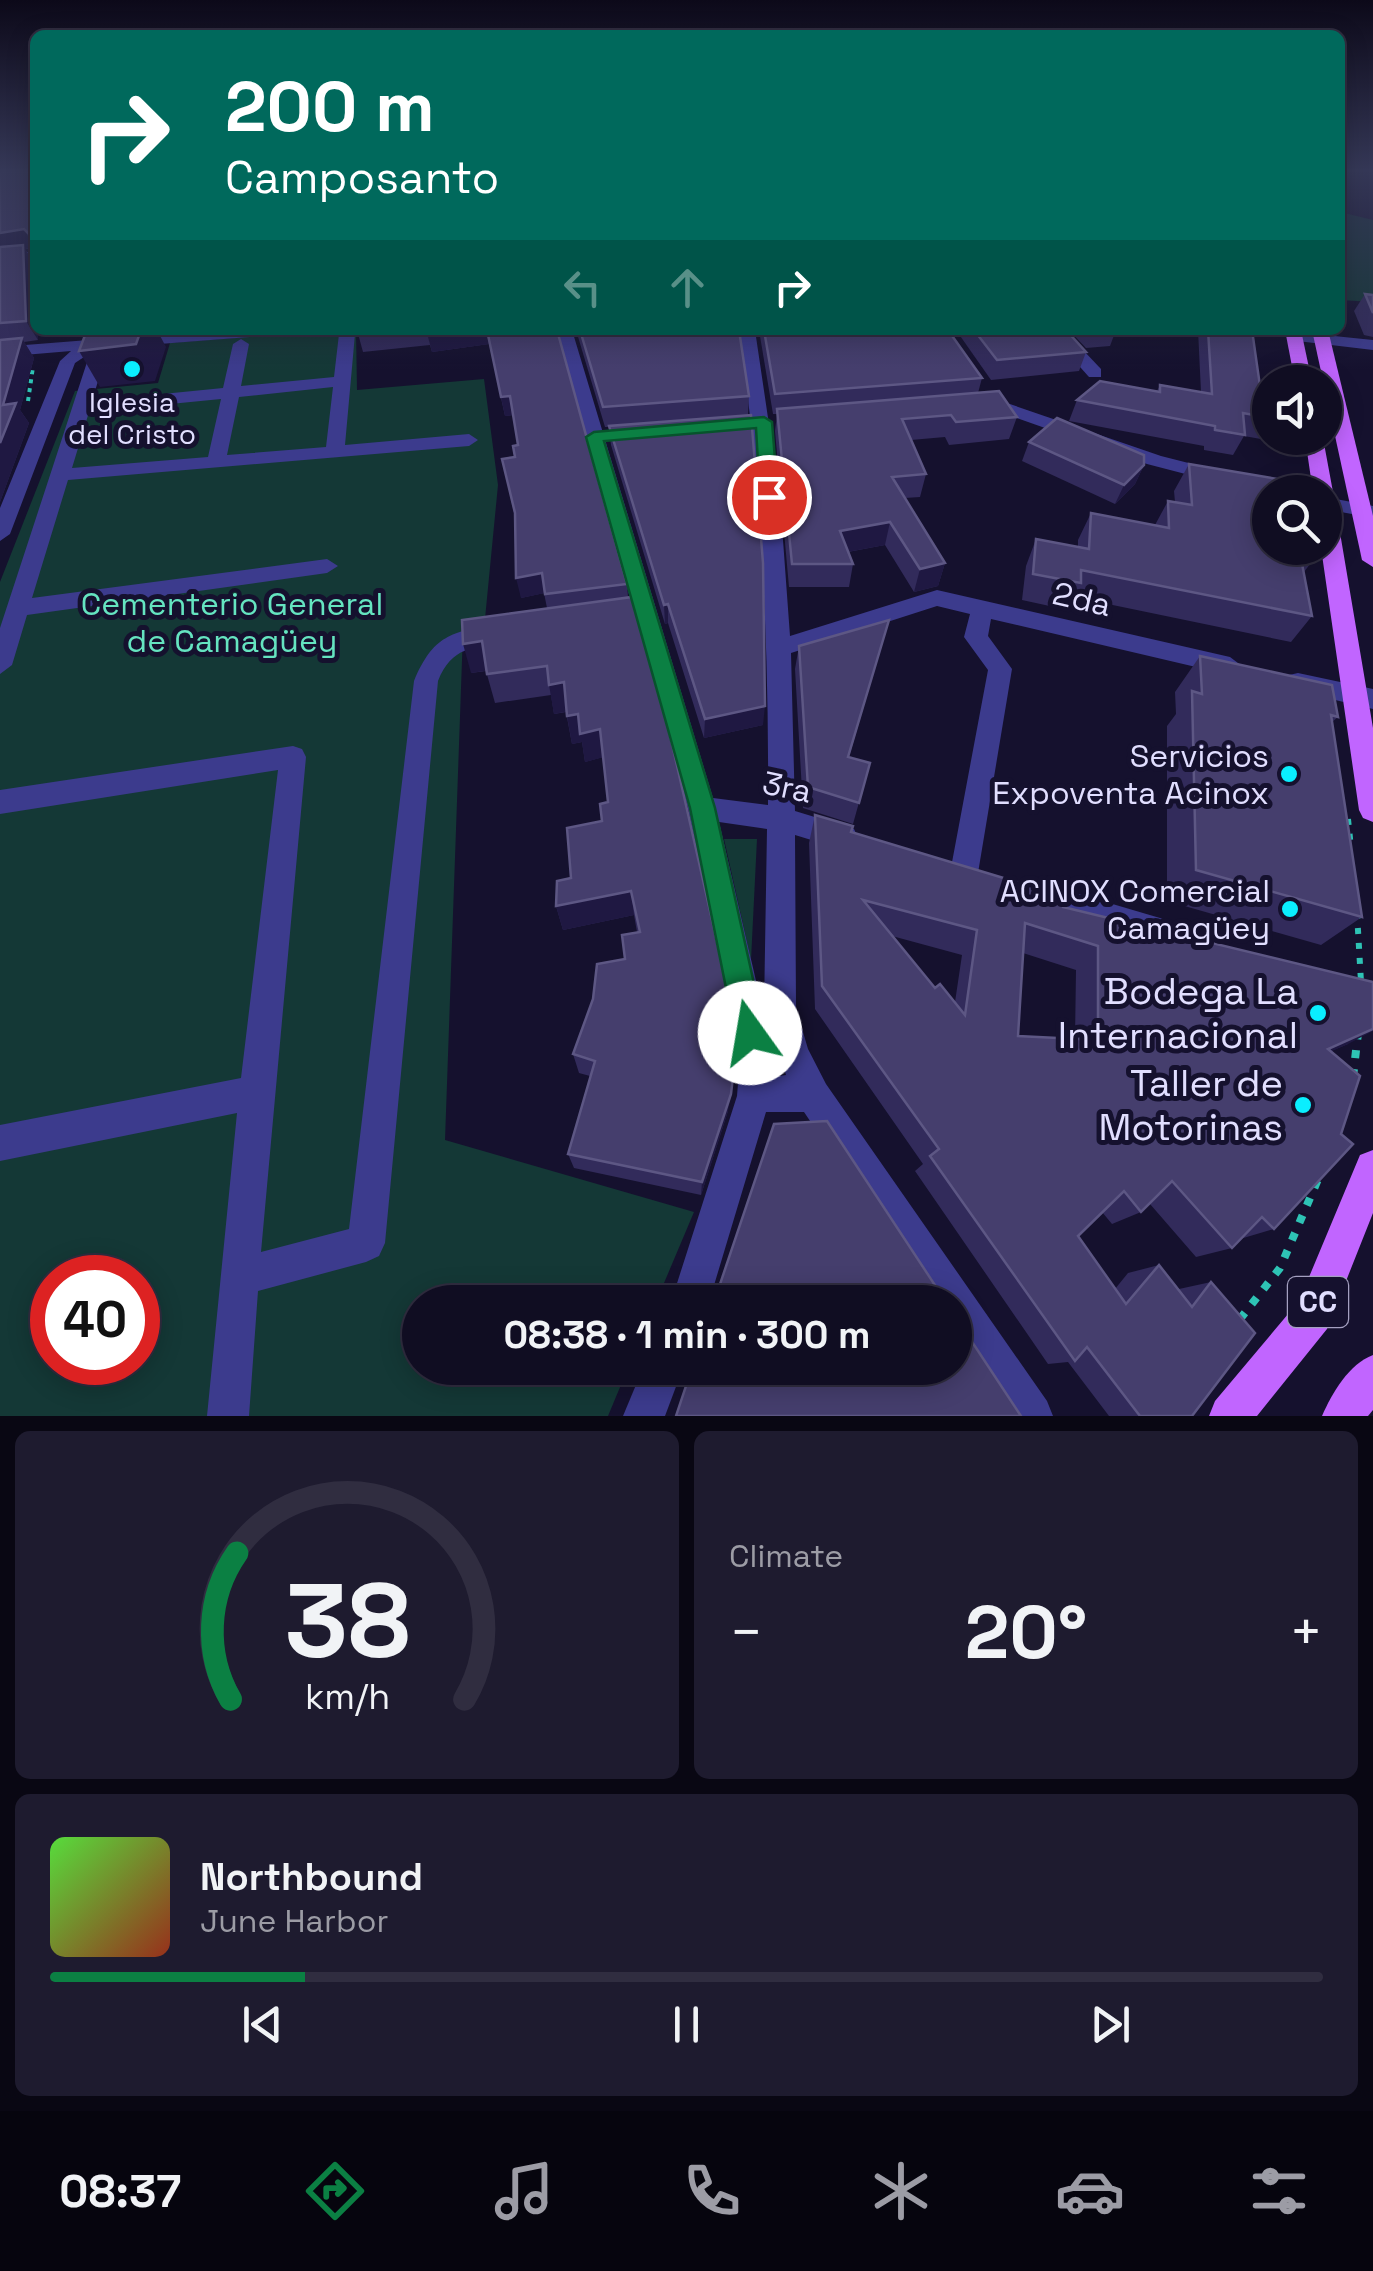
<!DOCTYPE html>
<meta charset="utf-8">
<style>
:root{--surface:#100d22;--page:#1e1b2f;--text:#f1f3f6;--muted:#9c9ca5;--line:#302d40;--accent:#0b8043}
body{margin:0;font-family:"Space Grotesk",sans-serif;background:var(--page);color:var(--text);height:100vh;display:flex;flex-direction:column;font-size:38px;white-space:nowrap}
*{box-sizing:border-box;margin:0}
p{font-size:32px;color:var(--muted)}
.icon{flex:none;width:55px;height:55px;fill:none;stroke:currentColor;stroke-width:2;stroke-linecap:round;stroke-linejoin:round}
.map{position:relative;height:1416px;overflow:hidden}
.side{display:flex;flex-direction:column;gap:15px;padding:15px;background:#090713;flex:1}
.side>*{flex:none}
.hud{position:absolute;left:30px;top:30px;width:1315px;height:305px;border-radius:15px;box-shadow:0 5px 25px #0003,0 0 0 2px var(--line);background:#00695c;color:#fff;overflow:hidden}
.controls{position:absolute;left:1252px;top:365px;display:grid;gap:20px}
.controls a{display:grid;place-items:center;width:90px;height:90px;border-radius:50%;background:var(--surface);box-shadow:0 5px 25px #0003,0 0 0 2px var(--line);font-size:50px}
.speed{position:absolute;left:30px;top:1255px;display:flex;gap:20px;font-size:50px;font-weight:700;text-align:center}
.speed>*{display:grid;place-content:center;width:130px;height:130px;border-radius:50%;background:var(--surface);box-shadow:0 5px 25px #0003,0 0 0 2px var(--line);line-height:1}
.speed .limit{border:15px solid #d22;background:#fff;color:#111}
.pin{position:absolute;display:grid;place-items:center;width:85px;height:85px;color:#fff;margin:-42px;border:5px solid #fff;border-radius:50%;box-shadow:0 2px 10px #0007}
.me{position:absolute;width:110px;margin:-55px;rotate:347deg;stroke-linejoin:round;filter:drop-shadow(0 0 8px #0008)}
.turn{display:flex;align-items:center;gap:35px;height:210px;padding:0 30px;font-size:45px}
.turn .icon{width:130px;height:130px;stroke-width:2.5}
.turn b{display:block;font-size:70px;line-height:85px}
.lanes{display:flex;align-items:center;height:95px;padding:0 30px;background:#0003;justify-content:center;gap:50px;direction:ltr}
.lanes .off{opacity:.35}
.big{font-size:75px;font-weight:600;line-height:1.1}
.side .widget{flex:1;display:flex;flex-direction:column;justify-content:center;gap:15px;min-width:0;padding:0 35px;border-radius:15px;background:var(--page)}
.side .dial{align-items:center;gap:0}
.dial svg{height:260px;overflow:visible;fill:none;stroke:var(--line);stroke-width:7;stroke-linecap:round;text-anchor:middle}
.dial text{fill:var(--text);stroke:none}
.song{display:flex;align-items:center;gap:30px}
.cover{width:120px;height:120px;border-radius:15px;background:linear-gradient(135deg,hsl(110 70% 55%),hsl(10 70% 35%))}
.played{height:10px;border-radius:5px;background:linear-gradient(90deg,var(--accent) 20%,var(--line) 20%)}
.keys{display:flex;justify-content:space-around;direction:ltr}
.heat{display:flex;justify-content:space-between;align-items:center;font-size:55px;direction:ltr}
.side .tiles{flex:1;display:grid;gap:15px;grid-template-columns:1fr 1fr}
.widget:last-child{grid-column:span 2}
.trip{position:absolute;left:402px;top:1285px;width:570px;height:100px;border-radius:50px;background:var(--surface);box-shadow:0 5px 25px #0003,0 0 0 2px var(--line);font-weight:600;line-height:100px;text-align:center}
.tabs{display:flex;height:160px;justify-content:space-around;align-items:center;background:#06050e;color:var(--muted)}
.tabs .icon{width:70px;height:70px}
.tabs .active{color:var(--accent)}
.tabs b{font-size:45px;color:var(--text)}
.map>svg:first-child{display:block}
</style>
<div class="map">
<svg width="1373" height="1416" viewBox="0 0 1373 1416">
<rect width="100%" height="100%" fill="#15112e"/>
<g fill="#143836" fill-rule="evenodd">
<path d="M1340,212l33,8v82l-33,-2z"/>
<path d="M333,330h23l1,60 127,-11 14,106 -14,144 -21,3 -18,508 249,72 -38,90h-236v66h208l-20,48h-608v-834l75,-191 83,-8 12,-40zM52,1278h86v84h-86z"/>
<path d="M724,839h33l-6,121z"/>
</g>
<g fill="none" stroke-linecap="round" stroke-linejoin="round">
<path stroke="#2ec3b5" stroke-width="4" stroke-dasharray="4 5" stroke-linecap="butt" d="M28,401l5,-34"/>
<g stroke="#2ec3b5" stroke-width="6" stroke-dasharray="6 9" stroke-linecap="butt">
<path d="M1348,819l3,29"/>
<path d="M1357,913l4,69"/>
</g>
<g stroke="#2ec3b5" stroke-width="8" stroke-dasharray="8 11" stroke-linecap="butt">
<path d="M1353,1077l5,-44"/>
<path d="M1240,1319l40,-51 39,-91"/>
</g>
<g fill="#3c3b8d" fill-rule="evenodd">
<path d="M35,251v8l-35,5v-8z"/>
<path d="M215,330h69l-8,5 -168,13 -16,53 131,-13 10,-44 8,-5 8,5 -8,42 93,-9 5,-43 11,-4 5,4 -10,111 124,-11 9,6 -9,6 -401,34 -36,118 295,-39 11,7 -11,7 -300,42 -15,50 -12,9v-46l90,-275 -15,10 -65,171 -10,7v-33l60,-147 11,-10 -71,6v-10zM333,387l-7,60 -99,8 12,-58zM221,399l-13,58 -136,11 17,-56z"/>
<path d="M556,330h16l141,468 55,7c1,-159 -6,-317 -29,-475h16l25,169 10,137 147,-46 293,67 12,9 -12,9 -239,-56 -3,17 24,33 -34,204 -4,9 -10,4 -10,-4 -4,-9 38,-203 -24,-33 6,-23 -33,-8 -146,47 4,158 59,18 4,9 -4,9 -10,3 -49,-15 1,173 12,41 18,35 221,317 6,15h-46l-52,-78v-36h-23l-128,-190h-38l-57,190h-38l66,-206 3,-38 -52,-250zM719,822l48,7 -3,179 22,67 -14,2 2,-19z"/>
<path d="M1047,330h17l37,39v8h-12z"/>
<path d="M1295,332l78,8v10l-84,-10v-6z"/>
<path d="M984,401h17l160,55 126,32 3,4h-20v4l-123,-32 -153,-54h-16v-8z"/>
<path d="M1325,497l48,9v12l-48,-9z"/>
<path d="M497,625l8,2 4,6 -4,6c-32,10 -53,7 -67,42l-53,562 -6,13 -13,6 -108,29 -9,125h-42l30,-303 -237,48v-36l241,-47 37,-308 -278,44v-24l293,-44 9,3 4,8 -45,495 88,-23 65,-548c19,-45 37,-50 83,-56z"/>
<path d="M1298,673l75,16v20l-84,-20 -3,-7 3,-7z"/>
<path d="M1031,880l129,38 11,4 4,10 -4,10 -11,4 -129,-40 -10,-4 -5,-9 5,-9z"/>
<path d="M643,1368h40l-18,48h-42z"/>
</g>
<g fill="#c165ff" fill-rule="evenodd">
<path d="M1285,330h16l11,52h-17z"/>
<path d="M1312,330h16l45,186v51l-11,-7z"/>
<path d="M1305,438h18l10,54 -6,5 8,6 38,225v94l-10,-4 -4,-8 -38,-262h4v-56h-12z"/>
<path d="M1373,1150v63l-46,116 -70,87h-48l6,-15 84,-100 61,-146z"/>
<path d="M1373,1355v55l-5,6h-46c10,-23 27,-52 51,-61z"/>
</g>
</g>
<g fill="#322b5b" fill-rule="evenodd">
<path d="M0,171h35v77l-10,1 9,14 4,77 -14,2 10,16 -14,52 9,13 -29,79z"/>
<path d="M1365,294l8,1v42l-9,-2 -10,-24z"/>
<path d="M357,330h200l70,254 1,13 100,514 -27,84 -127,-27 -6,-14 22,-78 -11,-3 -6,-19 52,-95 12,-27 -3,-17 -71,15 -7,-24 46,-85 6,-19 -5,-45 -18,5 -3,-20 -10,2 -6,-32 -12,2 -3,-19 -56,8 -9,-32 -15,2 76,-65 -3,-15 -23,5 -6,-81 -13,-58 13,-2 3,-12 -5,-30 -8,1 -16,-72 -57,8 -2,-7 -67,7z"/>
<path d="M576,330h163l10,66 -1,19 15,310 -59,13 -36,-115 -3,1 -54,-179 -2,-18h-4z"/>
<path d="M759,330h189l34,48 -4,15 39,24 -8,22 -60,6 -4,-8 -34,3 15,34 -6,23 -15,1 40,65 -7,23 -24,6 -29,-47 -37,7 5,12 -4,23h-60l-14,-156 2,-17h-4z"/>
<path d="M956,330h110l20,22 -7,19 -88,9z"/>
<path d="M1069,330h47l-6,16 -24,2z"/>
<path d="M1198,330h55l7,56 10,2v50h10l-3,4 -33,-6 -11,19 -29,-5v-4l-135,-25 8,-21 80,-9 3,-6 41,7z"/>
<path d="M1029,442l115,23 -9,19 -20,20 -93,-43z"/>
<path d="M1189,464l81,84h52l-18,24 8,44 -21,26 -217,-45 -6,13 -46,-10 4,-34 10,-27 42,8v-7l13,-27 64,12 13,-24 7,1 -1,-11z"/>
<path d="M889,620l-40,137 21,6 -17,61 -50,-16 -8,-139 4,-23z"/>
<path d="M1200,656l138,61 -6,5 30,195 -41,28 -154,-44v-175l9,-12 -1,-22z"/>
<path d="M815,815l36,17 212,75 285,137 -17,7 -57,178 -34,10 -8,9 -36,9 -46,-53 -9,8 -29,12 -10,-12 -24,24 37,53 13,-16 31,-8 20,24 32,-7 -19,134h-83l-41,-54 -20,2 -133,-193 8,-7 -108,-155 -6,-166zM892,936l70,19 -7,47 -20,-14zM1023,953l53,17 -1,69 -57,-3z"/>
</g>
<g fill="#1f1842">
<path d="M24,229l10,18 -9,2 9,14 1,67h3v10l-12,-19 -26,-69v-19z"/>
<path d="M35,233v12l-6,-11z"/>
<path d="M141,330h16l9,17 -11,34 -55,6 -21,-36z"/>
<path d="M448,330h38l3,14 -57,8 -5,-19z"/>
<path d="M22,338l12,20 -14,52 9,13 -29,79v-59l3,-38z"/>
<path d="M510,396l3,19 -8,1 -4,-19z"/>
<path d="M1144,465l-9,19 -20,20 9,-19z"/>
<path d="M890,522l-5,23 -49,9 4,-23z"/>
<path d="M945,563l-7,23 -24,6 6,-23z"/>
<path d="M542,573l3,20 -24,5 -5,-20z"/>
<path d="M668,604v19l-3,1 -1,-19z"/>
<path d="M482,641l8,29 -19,3 -8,-29z"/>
<path d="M564,682l5,29 -15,3 -5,-29z"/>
<path d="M765,706l-2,19 -59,13 1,-19z"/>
<path d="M578,714l22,15 4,28 -19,5 -3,-20 -10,2 -5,-28z"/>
<path d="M631,891l3,24 -71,15 -7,-24z"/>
<path d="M1373,1029v2l-25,13 -57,25 37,-20z"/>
<path d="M731,1094l-3,17 -27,84 1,-13z"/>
</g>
<g fill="#453e6d" stroke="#5d5784" stroke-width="2.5" fill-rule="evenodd">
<path d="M0,171h35v62l-6,1 -5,-5 -24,4z"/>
<path d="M23,245l3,76 -26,2v-76z"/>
<path d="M1365,294l8,1v18z"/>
<path d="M87,330h54l-5,14 -57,7z"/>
<path d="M487,330h70l70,254 -82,10 -3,-21 -26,5 -1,-65 -13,-54 13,-2 -2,-11 5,-1 -8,-49 -9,1z"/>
<path d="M580,330h159l10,66 -146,11z"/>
<path d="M764,330h184l34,48 -207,16z"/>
<path d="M974,330h92l20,22 -89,8z"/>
<path d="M1208,330h44l8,56 10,2v30l-27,-5 2,22 -30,-5v-4l-138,-26 23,-19 60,11v-7l52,9z"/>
<path d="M22,338l-19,67 13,-2 -16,40v-103z"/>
<path d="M999,391l18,26 -61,5 -5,-7 -49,4 24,55 -34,3 53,86 -25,6 -30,-47 -50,9 13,33h-61l-15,-155z"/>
<path d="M751,415l12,148 2,143 -60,13 -37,-115 -4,1 -55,-179z"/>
<path d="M1057,418l87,37v10l-20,20 -95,-43z"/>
<path d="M1189,464l112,19 2,9h-33v56h29l13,68 -231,-46v13l-48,-9 3,-35 53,10 2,-36 78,15 -1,-27 24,4z"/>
<path d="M632,597l31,107 75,330 -7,60 -29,88 -134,-28 27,-93 -22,-7 20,-55 4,-35 28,-5 -3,-24 18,-3 -9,-41 -75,15 1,-25 14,-3 -4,-50 35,-7 -2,-17 8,-2 -8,-73 -20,5 -2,-20 -11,2 -3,-34 -15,3 -2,-19 -60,8 -5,-33 -19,3 -1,-24z"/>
<path d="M889,620l-41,137 22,6 -11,40 -51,-16 -9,-141z"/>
<path d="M1200,656l132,29 6,32 -7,-2 31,202 -166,-47 -4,-179 10,3z"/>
<path d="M815,815l38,11 -2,6 212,64v11l310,75v47l-45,20 32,27 -19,58 12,10 -79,85 -12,-12 -30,31 -60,-67 -31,31 -17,-21 -46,45 48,68 33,-39 33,42 19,-25 44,51 -63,83h-52l-53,-69 -12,14 -145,-205 9,-7 -117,-163zM863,900l114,30 -12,85 -25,-31 -5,4zM1025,923l73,23v94l-80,-4z"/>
<path d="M827,1121l119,181h-232l60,-178z"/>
<path d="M955,1316l66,100h-345l16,-48h263z"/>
</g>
<linearGradient id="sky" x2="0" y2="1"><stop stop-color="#0c0919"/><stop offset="0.46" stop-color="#353857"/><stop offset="1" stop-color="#353857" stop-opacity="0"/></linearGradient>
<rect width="1373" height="370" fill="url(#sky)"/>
<path fill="#0b8043" stroke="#07532c" stroke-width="2.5" d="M764,417l8,5 6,75 -9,6 -9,-6 -4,-69 -152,13 111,367 50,225 -4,10 -11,5 -10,-5 -5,-10 -45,-225 -104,-371 8,-5z"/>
<g fill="#0aeeff" stroke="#15112e" stroke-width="4">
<circle cx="132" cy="369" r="10"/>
<circle cx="1289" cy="774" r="10"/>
<circle cx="1290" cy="909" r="10"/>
<circle cx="1318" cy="1013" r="10"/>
<circle cx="1303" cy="1105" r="10"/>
</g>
<g text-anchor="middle" stroke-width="10" stroke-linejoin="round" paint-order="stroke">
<g font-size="28" fill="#e1deff" stroke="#15112e">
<text x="132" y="412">Iglesia<tspan x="132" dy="32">del Cristo</tspan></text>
</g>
<rect fill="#15112e" stroke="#a4a0c0" stroke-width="2.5" x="1288" y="1277" width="60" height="50" rx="8"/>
<g font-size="30" font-weight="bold" fill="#e1deff">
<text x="1318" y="1312">CC</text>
</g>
<g font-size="32" fill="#e1deff" stroke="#15112e">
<text transform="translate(1082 599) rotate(13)" y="11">2da</text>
<text transform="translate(787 787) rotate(12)" y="11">3ra</text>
</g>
<g font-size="32" fill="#65e4c0" stroke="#15112e">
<text x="232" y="615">Cementerio General<tspan x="232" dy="37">de Camagüey</tspan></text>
</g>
<g font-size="32" fill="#e1deff" stroke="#15112e" text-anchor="end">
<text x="1269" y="767">Servicios<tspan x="1269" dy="37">Expoventa Acinox</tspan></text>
<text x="1270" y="902">ACINOX Comercial<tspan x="1270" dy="37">Camagüey</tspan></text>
</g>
<g font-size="38" fill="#e1deff" stroke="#15112e" text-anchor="end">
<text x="1298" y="1004">Bodega La<tspan x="1298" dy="44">Internacional</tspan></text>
<text x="1283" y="1096">Taller de<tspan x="1283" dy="44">Motorinas</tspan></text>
</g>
</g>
</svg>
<div class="controls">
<a><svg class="icon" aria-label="sound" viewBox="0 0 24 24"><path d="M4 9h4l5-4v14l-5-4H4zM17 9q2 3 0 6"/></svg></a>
<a><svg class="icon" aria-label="search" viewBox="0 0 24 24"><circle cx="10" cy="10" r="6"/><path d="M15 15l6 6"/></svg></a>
</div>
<div class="speed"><div class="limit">40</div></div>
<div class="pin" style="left:769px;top:497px;background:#d93025"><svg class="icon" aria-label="arrive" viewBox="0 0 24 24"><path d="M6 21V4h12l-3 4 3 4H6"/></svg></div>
<svg class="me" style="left:750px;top:1033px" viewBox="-20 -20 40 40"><circle r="19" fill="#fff"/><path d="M0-13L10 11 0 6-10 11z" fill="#0b8043"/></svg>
<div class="trip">08:38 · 1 min · 300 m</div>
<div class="hud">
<div class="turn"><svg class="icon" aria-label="right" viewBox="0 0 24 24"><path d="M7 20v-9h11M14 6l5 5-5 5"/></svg><div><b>200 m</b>Camposanto</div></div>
<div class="lanes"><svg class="icon off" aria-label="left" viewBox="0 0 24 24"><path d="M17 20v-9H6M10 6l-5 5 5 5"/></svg><svg class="icon off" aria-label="ahead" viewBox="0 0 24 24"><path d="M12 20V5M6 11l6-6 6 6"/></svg><svg class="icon" aria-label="right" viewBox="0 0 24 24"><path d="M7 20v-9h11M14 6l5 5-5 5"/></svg></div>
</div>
</div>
<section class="side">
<div class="tiles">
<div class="widget dial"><svg viewBox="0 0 100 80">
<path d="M14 69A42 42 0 1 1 86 69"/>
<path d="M14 69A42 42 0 0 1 16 24" stroke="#0b8043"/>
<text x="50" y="56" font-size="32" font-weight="700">38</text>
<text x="50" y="72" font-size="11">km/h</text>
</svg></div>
<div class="widget"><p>Climate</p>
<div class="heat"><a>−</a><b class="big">20°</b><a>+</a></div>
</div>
<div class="widget">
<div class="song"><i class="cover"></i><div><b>Northbound</b><p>June Harbor</p></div></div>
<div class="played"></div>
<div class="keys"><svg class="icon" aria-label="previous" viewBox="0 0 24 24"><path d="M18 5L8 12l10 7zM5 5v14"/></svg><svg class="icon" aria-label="pause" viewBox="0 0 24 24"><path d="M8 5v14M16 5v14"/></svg><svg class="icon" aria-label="next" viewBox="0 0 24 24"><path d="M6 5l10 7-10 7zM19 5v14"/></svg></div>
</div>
</div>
</section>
<nav class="tabs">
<b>08:37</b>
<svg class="icon active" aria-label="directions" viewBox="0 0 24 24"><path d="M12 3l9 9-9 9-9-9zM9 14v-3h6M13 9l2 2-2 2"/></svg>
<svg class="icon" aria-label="music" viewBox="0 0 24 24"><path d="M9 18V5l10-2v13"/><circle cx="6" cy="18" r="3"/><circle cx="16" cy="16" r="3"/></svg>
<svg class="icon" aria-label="phone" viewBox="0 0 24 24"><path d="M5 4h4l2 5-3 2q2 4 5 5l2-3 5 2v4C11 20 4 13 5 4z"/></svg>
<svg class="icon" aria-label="climate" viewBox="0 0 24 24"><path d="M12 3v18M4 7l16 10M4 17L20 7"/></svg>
<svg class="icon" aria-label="car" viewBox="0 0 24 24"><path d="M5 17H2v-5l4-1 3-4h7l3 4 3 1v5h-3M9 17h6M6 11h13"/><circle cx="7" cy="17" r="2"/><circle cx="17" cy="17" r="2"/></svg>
<svg class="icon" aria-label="filters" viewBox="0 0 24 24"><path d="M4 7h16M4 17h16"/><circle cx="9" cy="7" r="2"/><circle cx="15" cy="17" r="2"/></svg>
</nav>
